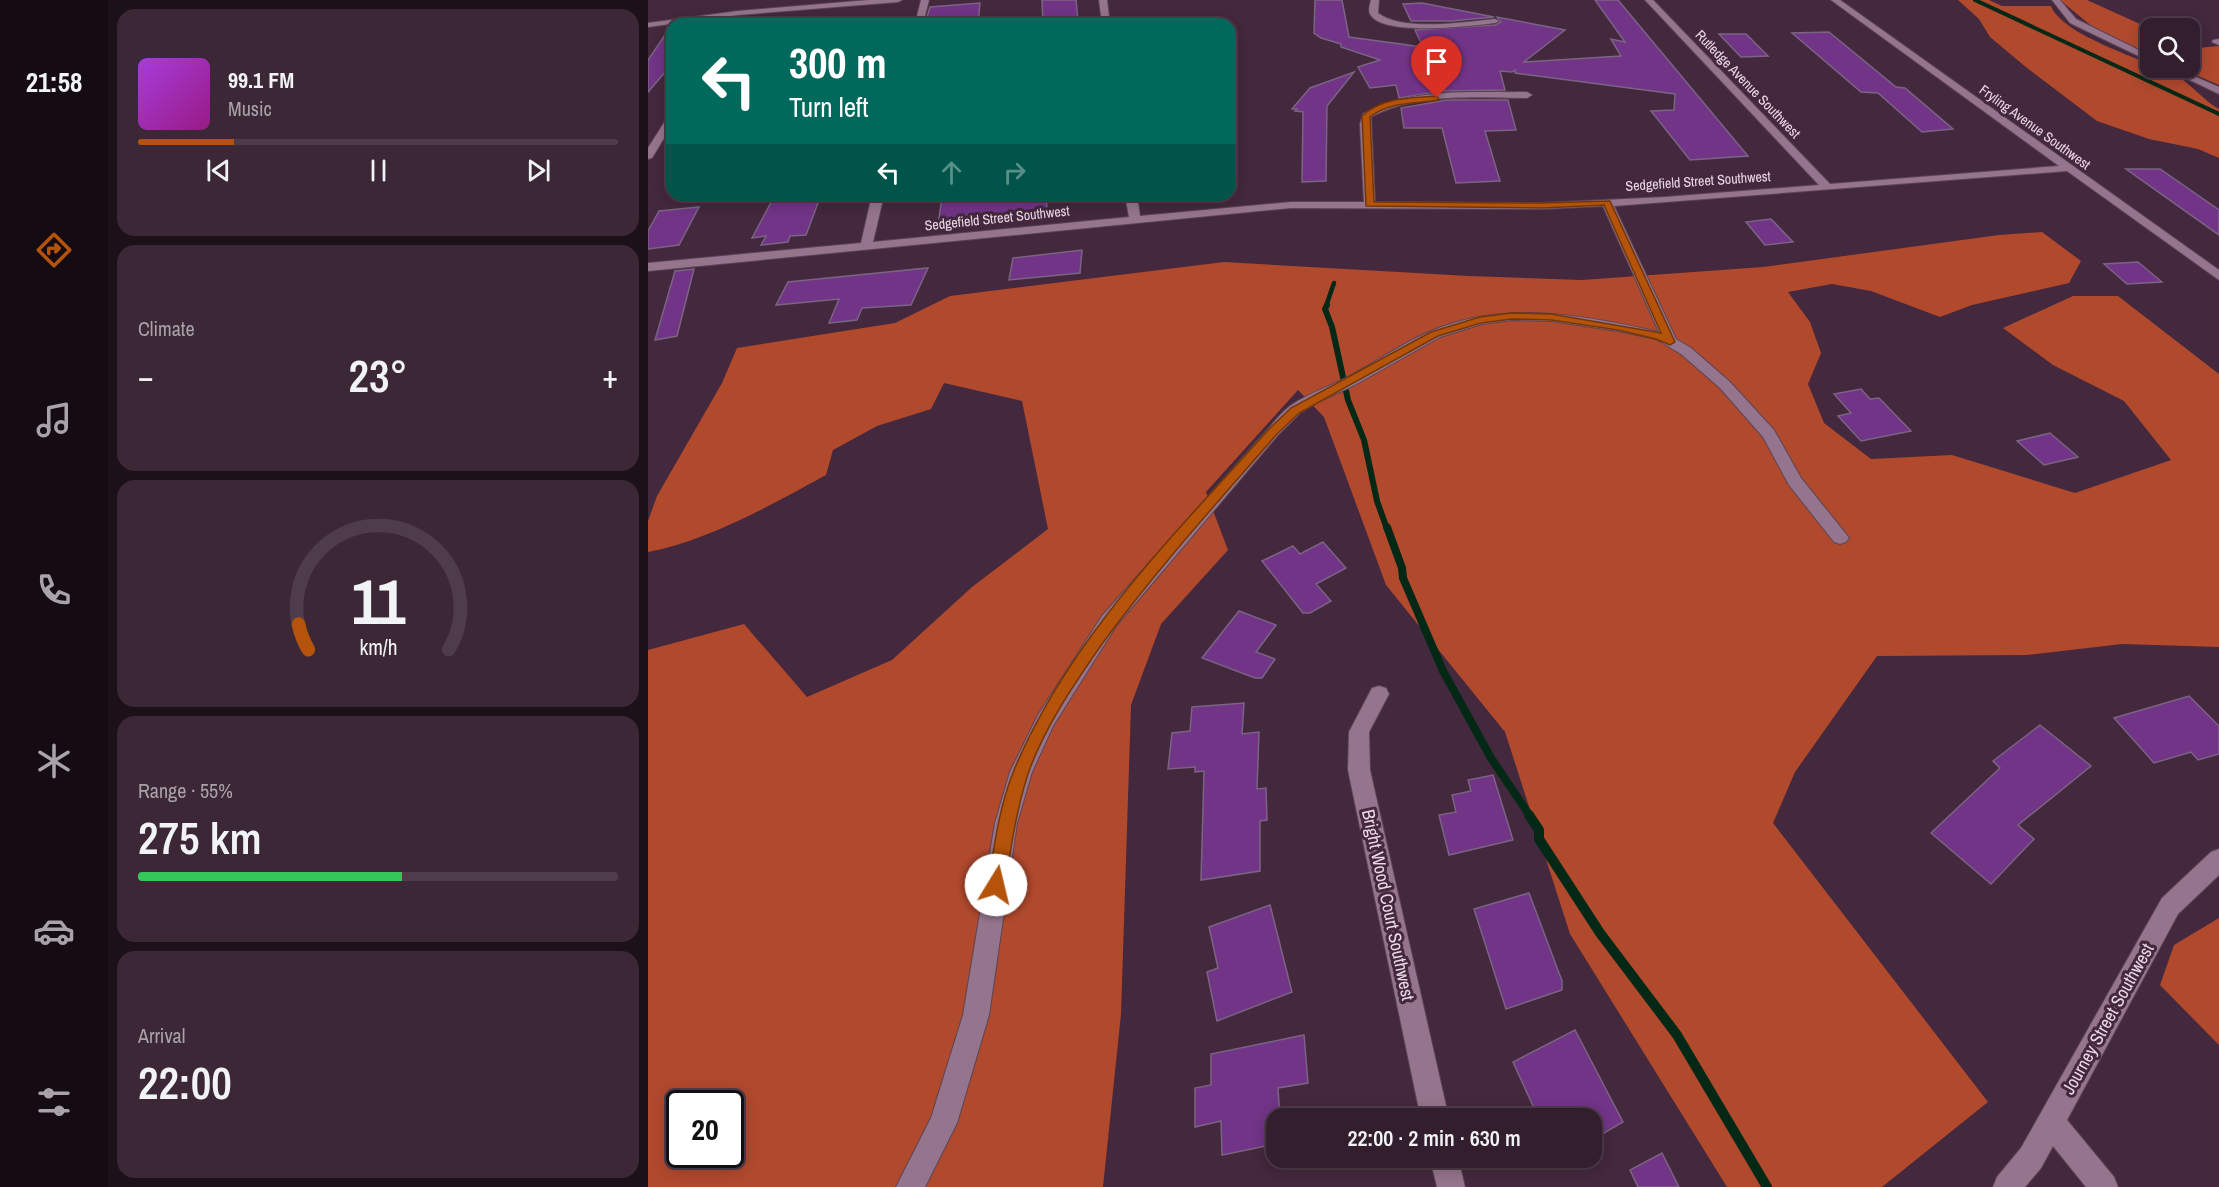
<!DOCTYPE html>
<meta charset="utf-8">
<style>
:root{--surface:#331e2e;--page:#3b2736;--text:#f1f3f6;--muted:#a9a2aa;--line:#4e3c4a;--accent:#b45309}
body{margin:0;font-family:"Archivo Narrow",sans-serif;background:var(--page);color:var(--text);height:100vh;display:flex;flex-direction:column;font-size:22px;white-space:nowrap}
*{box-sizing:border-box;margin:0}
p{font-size:20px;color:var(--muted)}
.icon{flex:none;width:33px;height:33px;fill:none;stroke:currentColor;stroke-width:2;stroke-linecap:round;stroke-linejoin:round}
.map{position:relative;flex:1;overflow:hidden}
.side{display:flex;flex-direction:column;gap:9px;padding:9px;background:#1c1019;width:540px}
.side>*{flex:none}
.top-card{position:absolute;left:18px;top:18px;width:570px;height:183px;border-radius:18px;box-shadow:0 3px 15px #0003,0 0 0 2px var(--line);background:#00695c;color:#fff;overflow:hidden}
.buttons{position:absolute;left:1492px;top:18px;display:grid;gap:12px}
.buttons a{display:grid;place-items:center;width:60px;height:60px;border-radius:12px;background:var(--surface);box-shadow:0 3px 15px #0003,0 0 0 2px var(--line);font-size:30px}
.speed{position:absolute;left:18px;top:1090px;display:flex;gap:12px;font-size:30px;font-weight:700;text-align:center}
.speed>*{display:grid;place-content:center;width:78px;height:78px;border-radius:50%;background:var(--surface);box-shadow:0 3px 15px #0003,0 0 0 2px var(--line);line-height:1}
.speed .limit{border:3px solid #111;border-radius:9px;background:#fff;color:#111}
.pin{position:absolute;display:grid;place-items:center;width:51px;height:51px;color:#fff;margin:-62px -26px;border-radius:50% 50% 50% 0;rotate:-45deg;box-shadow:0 0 6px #0007}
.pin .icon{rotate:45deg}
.me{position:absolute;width:66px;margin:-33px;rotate:9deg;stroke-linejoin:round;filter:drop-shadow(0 0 4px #0008)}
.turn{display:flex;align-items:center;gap:21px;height:126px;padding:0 24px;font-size:27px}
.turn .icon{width:78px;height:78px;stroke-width:2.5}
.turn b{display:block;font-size:42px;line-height:51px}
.lanes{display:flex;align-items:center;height:57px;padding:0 24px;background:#0003;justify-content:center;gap:30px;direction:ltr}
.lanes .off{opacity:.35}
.big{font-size:45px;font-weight:600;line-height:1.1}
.side .widget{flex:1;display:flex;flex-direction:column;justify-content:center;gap:9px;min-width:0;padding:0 21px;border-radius:18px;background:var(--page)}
.side .dial{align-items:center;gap:0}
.dial svg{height:156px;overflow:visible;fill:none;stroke:var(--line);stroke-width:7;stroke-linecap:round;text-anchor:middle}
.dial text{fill:var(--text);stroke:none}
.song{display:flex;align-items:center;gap:18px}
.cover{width:72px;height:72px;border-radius:9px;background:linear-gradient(135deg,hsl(280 70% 55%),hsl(310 70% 35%))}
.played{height:6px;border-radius:3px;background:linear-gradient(90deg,var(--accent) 20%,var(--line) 20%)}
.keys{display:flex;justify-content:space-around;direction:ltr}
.heat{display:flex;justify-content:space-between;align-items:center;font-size:33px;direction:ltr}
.charge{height:9px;border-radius:4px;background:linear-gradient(90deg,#34c759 55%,var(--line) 0)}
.trip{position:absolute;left:618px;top:1108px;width:336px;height:60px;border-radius:18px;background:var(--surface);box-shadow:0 3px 15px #0003,0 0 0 2px var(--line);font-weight:600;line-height:60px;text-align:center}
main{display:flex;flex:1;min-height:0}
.tab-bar{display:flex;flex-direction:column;width:108px;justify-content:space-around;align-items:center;background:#140c12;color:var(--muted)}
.tab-bar .icon{width:42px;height:42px}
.tab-bar .selected{color:var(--accent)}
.tab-bar b{font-size:27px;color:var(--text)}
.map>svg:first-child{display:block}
</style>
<main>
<nav class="tab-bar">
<b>21:58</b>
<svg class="icon selected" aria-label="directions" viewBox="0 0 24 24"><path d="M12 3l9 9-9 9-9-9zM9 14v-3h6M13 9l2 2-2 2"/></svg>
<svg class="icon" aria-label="music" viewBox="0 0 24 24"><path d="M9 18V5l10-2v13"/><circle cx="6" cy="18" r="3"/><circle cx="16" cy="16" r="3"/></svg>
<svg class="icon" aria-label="phone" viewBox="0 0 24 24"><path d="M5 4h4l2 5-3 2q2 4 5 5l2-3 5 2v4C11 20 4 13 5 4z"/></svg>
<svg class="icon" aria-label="climate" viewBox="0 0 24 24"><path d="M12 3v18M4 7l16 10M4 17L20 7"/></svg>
<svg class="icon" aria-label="car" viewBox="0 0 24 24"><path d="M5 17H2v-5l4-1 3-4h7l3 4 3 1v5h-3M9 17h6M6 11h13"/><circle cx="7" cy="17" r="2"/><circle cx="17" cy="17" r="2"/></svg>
<svg class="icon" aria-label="filters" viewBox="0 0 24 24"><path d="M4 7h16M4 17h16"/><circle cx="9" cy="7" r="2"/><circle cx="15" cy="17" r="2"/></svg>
</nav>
<section class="side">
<div class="widget">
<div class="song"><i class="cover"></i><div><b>99.1 FM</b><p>Music</p></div></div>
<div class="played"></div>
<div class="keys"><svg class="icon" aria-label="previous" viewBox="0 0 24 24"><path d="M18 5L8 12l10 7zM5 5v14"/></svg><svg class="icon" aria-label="pause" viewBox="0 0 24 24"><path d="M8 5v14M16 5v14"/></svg><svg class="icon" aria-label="next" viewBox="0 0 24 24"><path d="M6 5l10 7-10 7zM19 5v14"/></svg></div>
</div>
<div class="widget"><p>Climate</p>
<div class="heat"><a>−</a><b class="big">23°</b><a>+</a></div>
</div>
<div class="widget dial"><svg viewBox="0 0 100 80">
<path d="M14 69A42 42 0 1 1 86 69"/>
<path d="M14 69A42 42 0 0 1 9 56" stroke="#b45309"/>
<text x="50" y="56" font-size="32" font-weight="700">11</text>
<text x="50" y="72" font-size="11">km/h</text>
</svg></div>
<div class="widget"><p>Range · 55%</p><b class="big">275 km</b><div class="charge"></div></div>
<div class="widget"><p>Arrival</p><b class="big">22:00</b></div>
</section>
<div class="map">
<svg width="1571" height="1187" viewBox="0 0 1571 1187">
<rect width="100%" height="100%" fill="#44283d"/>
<g fill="#b1492d" fill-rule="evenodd">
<path d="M1310,0h31l13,6h49c10,26 74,47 100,59v3c30,0 45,28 68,41v49l-21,-9 -49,-10 -52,-18 -70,-53 -37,-31 -11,-18z"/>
<path d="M1412,0h27l64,29v26l-57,-27z"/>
<path d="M1542,45l7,3 22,-2v39l-39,-17h10z"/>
<path d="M1394,232l39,29 -12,22 -97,22 -32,12 -69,-26 -39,-7 -44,8 22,30 11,31 -13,31 16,39 47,36 81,-4 123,38 96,-33 -47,-59 -71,-36 -50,-37 70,-32h45l101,78v273l-97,-3 -95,11 -150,1 -82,116 -22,51 215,279 -106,85h-155l-157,-253 -65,-202 -119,-147 -62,-168 -26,-27 -92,102 22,58 -67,74 -30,81 -10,309 -18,173h-455v-537l96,-26 63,73 85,-37 80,-73 76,-58 -26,-128 -78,-18 -13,26 -54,17 -44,24 -7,25c-53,29 -119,66 -178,77v-31l9,-25 65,-113 15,-35 158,-25 55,-27 274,-34 245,14 113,4 181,-13 236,-32zM32,1104h50v51h-50z"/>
<path d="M1571,918v127l-59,-60 14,-40z"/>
</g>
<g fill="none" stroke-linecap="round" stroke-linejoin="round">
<path stroke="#032916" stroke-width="4" d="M1327,0l244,114"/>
<path stroke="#032916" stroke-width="4.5" d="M678,306l8,-23"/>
<path stroke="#032916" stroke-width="6" d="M679,305l-2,4 7,18 16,73 16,40 13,61 10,28"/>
<path stroke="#032916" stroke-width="8" d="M739,527l15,41 1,10 40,93 48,87 39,58"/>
<path stroke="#032916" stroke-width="10" d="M881,815l10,15v9l61,94 77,102 90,152"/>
</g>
<g fill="#713487" stroke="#7a6483" stroke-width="1.5">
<path d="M394,0h34l2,20 -12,1v3h-23z"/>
<path d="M667,0h27l7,37 74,10 -8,-17 80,-5 6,-3 -4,-5 68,13 -41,32 97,-6 -10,-17 14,3 -30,-42h23l130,156 -58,4 -39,-49 23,-1 1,-16 -160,-21v-3l-3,2 -12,-1 5,19 -62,1 -44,7 -3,-13 -26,3 -12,-21 22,-7 -39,-13v-3l-20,-6 -7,-5z"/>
<path d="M332,3l-2,21h-53l5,-17z"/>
<path d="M774,3l72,14 -43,4h-40l-8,-17z"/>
<path d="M23,26l1,38 -24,28v-32z"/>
<path d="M1181,32l67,55 9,1 48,41 -31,3 -44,-39 -17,-1 -69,-59z"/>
<path d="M1071,34h27l22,22 -27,1z"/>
<path d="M706,72l-27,34 -1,75 -24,1 1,-70 -8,-1 2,-2h-5l18,-21z"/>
<path d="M799,100h61l8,30 -31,1 15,50 -44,2 -14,-55h-38l-3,-20z"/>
<path d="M1478,169h34l59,41v25z"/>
<path d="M127,195h46l-15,40 -16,1 -2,6 -27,3 5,-9 -14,2z"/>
<path d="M319,195h79l1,14 -69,8 -1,2 -39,5 4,-26z"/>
<path d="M51,207l-20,38 -31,4v-18l11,-20z"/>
<path d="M1123,219l22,23 -28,3 -19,-23z"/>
<path d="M434,250l-2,23 -71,7 4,-22z"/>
<path d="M1490,262l24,20 -35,2 -23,-20z"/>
<path d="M280,268l-17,37 -49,3 -5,12 -28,3 10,-24 -63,6 12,-23z"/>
<path d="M46,269l-17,67 -22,4 20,-69z"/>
<path d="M1213,389l9,10 9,-1 32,33 -50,10 -23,-25 13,-3 -17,-19z"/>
<path d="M1402,433l28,24 -34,8 -27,-24z"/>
<path d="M675,542l23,26 -30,16 15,17 -21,12h-7l-41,-52 31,-15 7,8z"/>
<path d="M591,611l37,14 -20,27 19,7 -13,19h-7l-53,-20z"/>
<path d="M1541,696l30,30v28l-21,6 -7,-8 -37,11 -40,-45z"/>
<path d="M596,703l-2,31 17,-2 -2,57 9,-1 1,32 -7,1v50l-59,9 3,-109 -9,1v-5l-27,2 4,-36 18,-2 2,-24z"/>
<path d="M1392,725l51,41 -73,59 16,14 -43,45 -60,-51 69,-65 -7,-7z"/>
<path d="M845,775l20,65 -64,15 -10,-40 17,-3 -4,-17 19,-4 -3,-11z"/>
<path d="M881,893l33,88v9l-56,19 -32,-100z"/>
<path d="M622,905l22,87 -75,29 -10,-49 11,-4 -9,-41z"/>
<path d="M927,1030l48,92 -31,18v-21h-53l-26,-57z"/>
<path d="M656,1035l4,48 -30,5 2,31h-4v25l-54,11 -1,-34 -26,6v-39l16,-3v-31z"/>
<path d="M1014,1153l17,34h-41l-8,-17z"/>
</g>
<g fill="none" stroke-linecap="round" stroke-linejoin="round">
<g stroke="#5b4456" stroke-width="2">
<g id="minor">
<path d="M221,0h33l-4,2 -160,13 -90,12v-4l90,-12z"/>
<path d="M273,0h8l-6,24h-8z"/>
<path d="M451,0h8l3,24h-8z"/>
<path d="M723,0h8l-1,13c25,19 86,9 117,6l4,2 -4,2c-23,3 -113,14 -125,-9 -2,-4 0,-10 1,-14z"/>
<path d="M997,0h8l177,184 229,-18 -228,-166h9l379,270v10l-152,-109 -453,35 62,133 15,9 39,34 44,48 27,48 45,56 3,4 -3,4 -6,2 -6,-2 -45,-57 -26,-48 -43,-49 -39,-34 -25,-15 -38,-8 -67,-10 -39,-1 -30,4 -42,13 -87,49 -33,15 -20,12 -22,22 -162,191 -63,100 -21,46 -15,51 -28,192 -32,108 -32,64h-29l35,-69 32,-103 32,-192 15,-51 28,-57 64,-99 166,-187c7,-8 14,-17 22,-23 20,-14 44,-21 65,-33 25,-14 50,-31 76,-42 74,-31 152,-16 228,1l-56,-126 -60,3 -252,-1 -643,63v-8l213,-20 11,-48h12l-11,47 256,-25 -4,-22h12l3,21 151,-14h73l-4,-78 3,-10c49,-27 109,-21 164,-22l5,3 -5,3c-51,0 -110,-6 -156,19l4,85 168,1 122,-6 154,-12z"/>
<path d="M1404,0h8l16,19 75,37v6l-81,-39z"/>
<path d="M1571,39v6l-7,-3 1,-2z"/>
<path d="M1517,68h10l44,19v7z"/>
<path d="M24,114v11l-20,33 -4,1v-11l21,-33z"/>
<path d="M731,686l7,2 3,6 -20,38 1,38 79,349h-28l-73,-349 1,-38 23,-44z"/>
<path d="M1571,849v26l-41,39 -111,206 47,57 4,10h-32l-33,-41 -12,22 -16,19h-32l4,-10 24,-29 141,-250 49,-46z"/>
<path d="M782,1158h28l7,29h-28z"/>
</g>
</g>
<use href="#minor" fill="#95758d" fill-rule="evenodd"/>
</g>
<path fill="#b45309" stroke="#753606" stroke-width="1.5" d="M789,96l2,4c-25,4 -48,1 -69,17l4,85 169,1 67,-2 65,141 -5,3 -14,-6 -38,-9 -67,-10 -39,-1 -31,4 -43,13 -139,77 -22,21c-60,69 -121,136 -175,210 -28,40 -58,84 -74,130 -12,37 -17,74 -23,111l-2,6 -7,3 -6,-3 -2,-6c6,-38 11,-78 26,-115 55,-132 161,-236 255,-341l22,-21 140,-76 49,-15 32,-4 39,1 110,19 -57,-128 -61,3 -177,-2 -4,-90c20,-19 49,-18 75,-20z"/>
<g text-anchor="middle" stroke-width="6" stroke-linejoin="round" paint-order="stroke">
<g font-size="14" fill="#ead8e5" stroke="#44283d">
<text transform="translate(1100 84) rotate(46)" y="5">Rutledge Avenue Southwest</text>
<text transform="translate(1387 127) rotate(36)" y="5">Fryling Avenue Southwest</text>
<text transform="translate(1050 181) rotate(-4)" y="5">Sedgefield Street Southwest</text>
<text transform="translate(349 218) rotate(-6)" y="5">Sedgefield Street Southwest</text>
</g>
<g font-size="18" fill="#ead8e5" stroke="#44283d">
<text transform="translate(740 905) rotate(78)" y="6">Bright Wood Court Southwest</text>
<text transform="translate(1460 1019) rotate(-61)" y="6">Journey Street Southwest</text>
</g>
</g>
</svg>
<div class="buttons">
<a><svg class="icon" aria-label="search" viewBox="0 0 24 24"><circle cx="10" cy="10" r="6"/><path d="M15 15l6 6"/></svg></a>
</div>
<div class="speed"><div class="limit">20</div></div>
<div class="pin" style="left:789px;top:98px;background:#d93025"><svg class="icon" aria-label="arrive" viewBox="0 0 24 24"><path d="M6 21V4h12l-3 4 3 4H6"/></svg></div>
<svg class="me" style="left:348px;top:885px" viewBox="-20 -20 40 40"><circle r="19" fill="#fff"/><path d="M0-13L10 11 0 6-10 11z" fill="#b45309"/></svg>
<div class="trip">22:00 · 2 min · 630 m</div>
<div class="top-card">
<div class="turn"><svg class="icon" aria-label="left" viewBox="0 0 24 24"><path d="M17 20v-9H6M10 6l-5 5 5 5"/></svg><div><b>300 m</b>Turn left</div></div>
<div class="lanes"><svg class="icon" aria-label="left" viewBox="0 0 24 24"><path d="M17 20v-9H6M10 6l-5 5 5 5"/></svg><svg class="icon off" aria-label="ahead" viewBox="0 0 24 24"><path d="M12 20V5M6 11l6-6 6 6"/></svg><svg class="icon off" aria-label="right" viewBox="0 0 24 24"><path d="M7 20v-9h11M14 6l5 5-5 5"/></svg></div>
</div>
</div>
</main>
